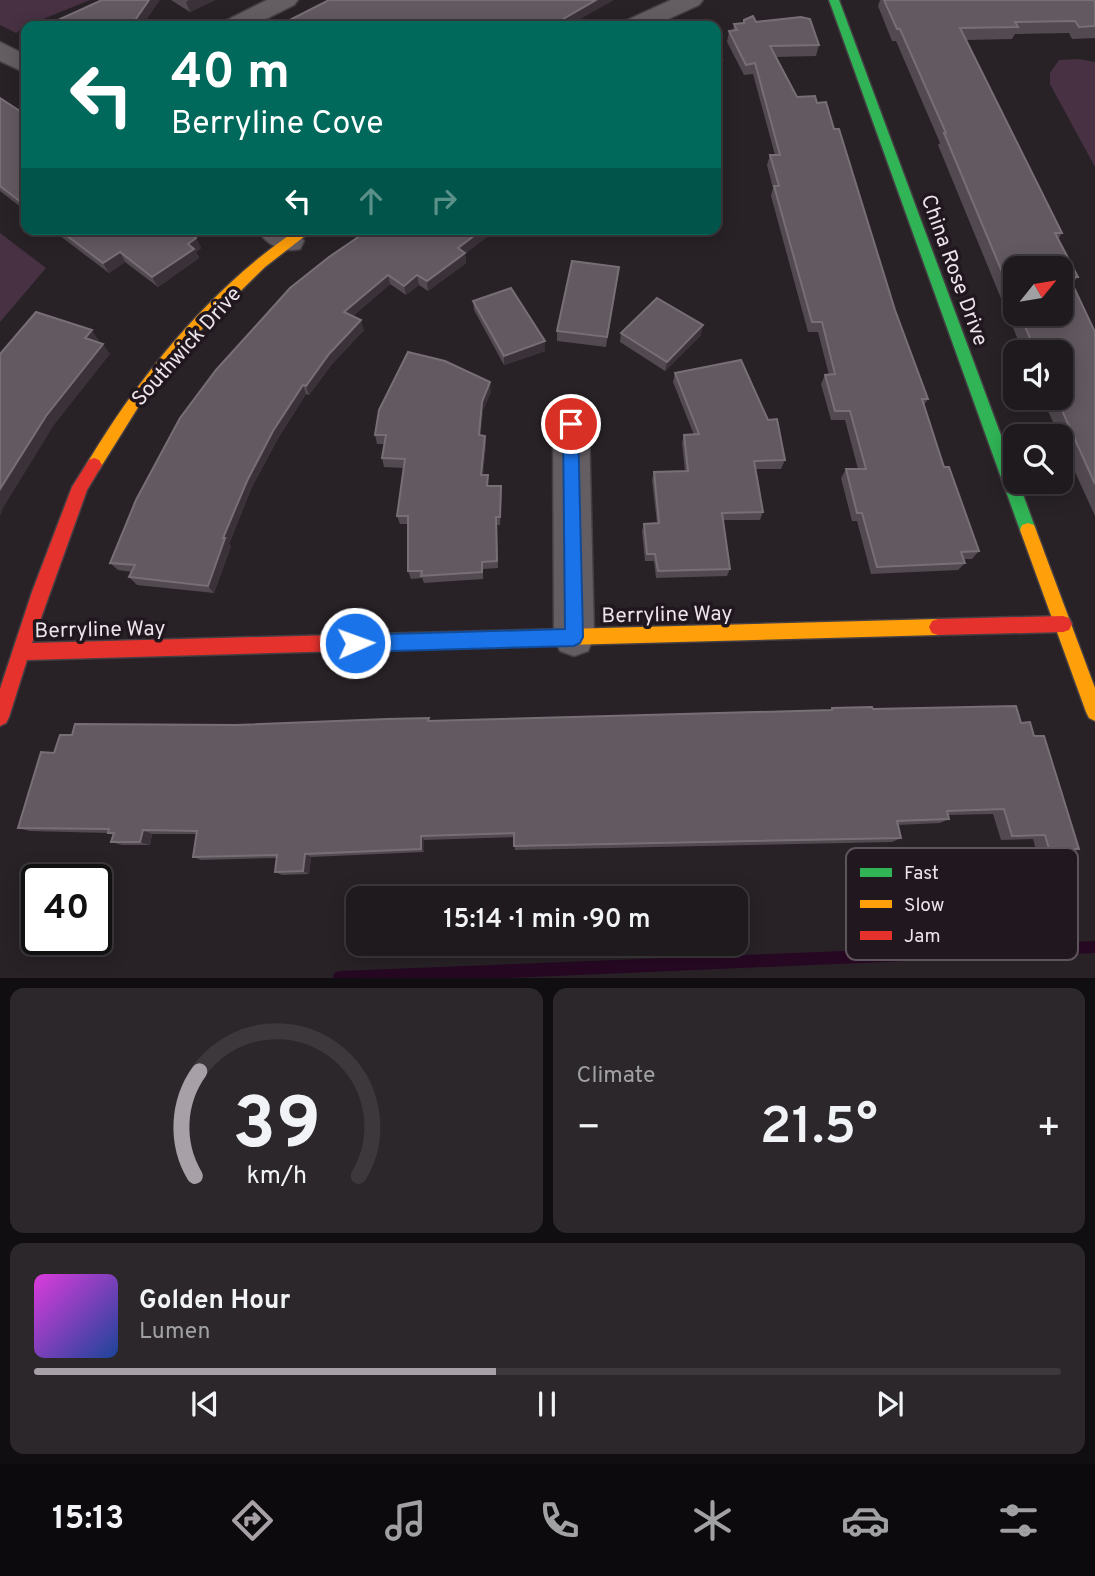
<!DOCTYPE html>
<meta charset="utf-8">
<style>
:root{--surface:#1e1a1d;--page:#2b272a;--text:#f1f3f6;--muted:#a1a1a4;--line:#3c383b;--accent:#a7a0a6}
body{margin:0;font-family:Overpass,sans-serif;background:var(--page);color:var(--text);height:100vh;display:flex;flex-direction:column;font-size:26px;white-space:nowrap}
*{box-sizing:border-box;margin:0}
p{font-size:23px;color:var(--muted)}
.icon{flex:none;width:38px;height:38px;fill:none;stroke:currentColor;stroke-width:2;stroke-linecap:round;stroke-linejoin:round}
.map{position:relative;height:978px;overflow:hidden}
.side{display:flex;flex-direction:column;gap:10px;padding:10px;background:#100e10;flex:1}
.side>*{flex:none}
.hud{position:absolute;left:21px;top:21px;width:700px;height:214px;border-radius:14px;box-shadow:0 4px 18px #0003,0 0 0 2px var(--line);background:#00695c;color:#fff;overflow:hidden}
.needle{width:46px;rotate:60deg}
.buttons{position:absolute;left:1003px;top:256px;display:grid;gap:14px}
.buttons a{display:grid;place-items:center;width:70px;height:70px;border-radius:14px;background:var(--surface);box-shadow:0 4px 18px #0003,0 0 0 2px var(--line);font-size:35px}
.speed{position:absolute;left:21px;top:864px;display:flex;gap:14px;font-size:35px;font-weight:700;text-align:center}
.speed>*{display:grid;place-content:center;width:91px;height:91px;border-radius:50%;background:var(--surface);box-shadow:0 4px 18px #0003,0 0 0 2px var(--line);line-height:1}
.speed .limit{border:4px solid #111;border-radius:10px;background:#fff;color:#111}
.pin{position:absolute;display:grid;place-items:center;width:60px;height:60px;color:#fff;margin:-30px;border:4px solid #fff;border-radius:50%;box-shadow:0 2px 7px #0007}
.me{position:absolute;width:77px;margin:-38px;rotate:88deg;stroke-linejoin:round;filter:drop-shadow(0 0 5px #0008)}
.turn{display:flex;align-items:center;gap:24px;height:147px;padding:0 35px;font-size:32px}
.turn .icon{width:91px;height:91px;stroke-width:2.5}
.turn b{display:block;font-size:49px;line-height:60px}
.lanes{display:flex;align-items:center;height:66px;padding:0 35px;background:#0003;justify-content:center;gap:35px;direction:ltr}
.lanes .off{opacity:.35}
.big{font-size:52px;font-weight:600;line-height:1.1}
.side .card{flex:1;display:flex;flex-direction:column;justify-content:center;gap:10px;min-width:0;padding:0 24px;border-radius:14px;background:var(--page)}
.side .dial{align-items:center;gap:0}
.dial svg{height:182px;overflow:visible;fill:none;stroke:var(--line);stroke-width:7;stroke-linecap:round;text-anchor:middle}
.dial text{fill:var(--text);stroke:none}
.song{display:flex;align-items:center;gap:21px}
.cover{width:84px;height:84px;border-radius:10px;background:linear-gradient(135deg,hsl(300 70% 55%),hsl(220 70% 35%))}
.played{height:7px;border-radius:4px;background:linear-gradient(90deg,var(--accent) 45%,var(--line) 45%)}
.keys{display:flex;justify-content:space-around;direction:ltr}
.heat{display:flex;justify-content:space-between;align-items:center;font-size:38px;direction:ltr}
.side .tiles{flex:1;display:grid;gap:10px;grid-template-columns:1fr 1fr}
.card:last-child{grid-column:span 2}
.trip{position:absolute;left:346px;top:886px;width:402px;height:70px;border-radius:14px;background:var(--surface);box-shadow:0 4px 18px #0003,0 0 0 2px var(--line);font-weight:600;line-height:70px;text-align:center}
.tab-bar{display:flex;height:112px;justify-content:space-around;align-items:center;background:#0c0a0c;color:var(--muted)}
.tab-bar .icon{width:49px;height:49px}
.tab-bar .current{color:var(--accent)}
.tab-bar b{font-size:32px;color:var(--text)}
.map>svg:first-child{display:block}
</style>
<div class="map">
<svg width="1095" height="978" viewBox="0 0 1095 978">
<rect width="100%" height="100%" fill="#282227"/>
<g fill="#473143">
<path d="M0,0h90l-64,26 -10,7 -16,-8z"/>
<path d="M1078,59l17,3v105l-45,-83v-11l9,-13z"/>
<path d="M0,233l46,35 -46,54z"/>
</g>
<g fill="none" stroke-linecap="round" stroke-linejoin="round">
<path fill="#270823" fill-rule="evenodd" d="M1095,941v12l-586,25h-176l1,-5 5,-2z"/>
<g stroke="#453f44" stroke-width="3">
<g id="street">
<path d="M267,0h31l-4,5 -42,21h-30l3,-5z"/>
<path d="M671,0h32l-4,5 -46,21h-31l3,-5z"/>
<path d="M0,42l26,13v18l-26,-12z"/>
<path d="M257,229h37l10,12 -4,8c-17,4 -34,-4 -43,-20z"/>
<path d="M571,410l12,4 6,10 5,213 -6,14 -14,5 -14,-5 -6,-14 -1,-213 6,-10z"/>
</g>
</g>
<g stroke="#453f44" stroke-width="3">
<path id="fast" d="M829,0h10l176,473v8h3l18,49 -2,5 -6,2 -6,-2 -2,-5z"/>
</g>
<g stroke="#453f44" stroke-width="3">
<g id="slow">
<path d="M298,229h16l-49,38 -66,65 -57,69 -43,69h-10l-3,-5 3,-5c54,-89 122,-172 209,-231z"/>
<path d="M1028,523l6,2 2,5 59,158v33l-6,-3 -3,-6 -66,-182 2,-5z"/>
<path d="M938,619l6,2 3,6 -3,6 -6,2 -526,14 -6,-2 -3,-6 3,-6 6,-2z"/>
</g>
</g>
<g stroke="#453f44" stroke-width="3">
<g id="jam">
<path d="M94,458l5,2 3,5 -15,25 -55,153 380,-10 6,2 3,6 -3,6 -6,2 -385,11 -18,57 -3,6 -6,3v-37l32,-97 40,-105 17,-27z"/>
<path d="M1063,616l6,2 3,6 -3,6 -6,2 -125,3 -6,-2 -3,-6 3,-6 6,-2z"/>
</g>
</g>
<use href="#street" fill="#645e62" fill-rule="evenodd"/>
<use href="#fast" fill="#30b455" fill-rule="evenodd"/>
<use href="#slow" fill="#ff9f0a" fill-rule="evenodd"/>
<use href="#jam" fill="#e5322d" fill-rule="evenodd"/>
</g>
<g fill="#524951" fill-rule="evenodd">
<path d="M171,0h44l-25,12z"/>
<path d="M880,0l215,2v36l-23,1 -3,-6 -54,1 -3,5 -46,1 96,193 -4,6 20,38 -6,7 23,48v184l-35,-77v-3h-1l-17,-39h18v-45h-37l-85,-207 2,-2 -44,-102h-4l-14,-35zM1015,268l45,45h-45z"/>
<path d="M744,20l12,2 63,23 -3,11 -41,1 120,253 33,89 -4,6 20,62 35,84 -7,8h-8l1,4 -7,7 -87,4 -14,-53h-5l-11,-43 5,-9h12l-13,-49h-14l-10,-36 4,-9h4l-11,-43h-10l-37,-136 2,-8 -6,-23 3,-10h5l-22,-81 -9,1 -17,-33 2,-11h4l1,-7 9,-1z"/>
<path d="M0,98l26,17v96l-26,-20z"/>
<path d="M51,229h133l12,9 5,10 -5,4 3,6 -41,29 -33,-25 -16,11z"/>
<path d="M473,247l-8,7 1,9 -38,28 -9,-6 -13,10 -16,-11 -37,32 11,14 -32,34 -23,31 -3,-1 -29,46 -26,49 -22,55 2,2 -17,47 -77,-8 -8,-8 3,-5 -14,-2 -8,-7 180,-275z"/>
<path d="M618,276l-12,71 -49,-6v-10z"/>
<path d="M473,301l72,50 -41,14 -30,-55z"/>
<path d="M621,333l80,2 -36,36 -45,-29z"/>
<path d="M675,373l110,87 -4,9h-25l7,43 -3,8h-37l7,49 -3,7 -71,2 -2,-17h-9l-3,-30 2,-7 13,-1 -5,-43 2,-8 31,-1 -3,-28 2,-8h10l-21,-53z"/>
<path d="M491,392l-8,18 -3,25 5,1 1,8 -3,31 6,11h12l-1,39h-3l1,43 -15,1v10l-59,4 -2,-5 -11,1 -3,-8v-47h-8l-3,-8 7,-48 -20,-1 -2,-9 2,-14h-7l-2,-9z"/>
<path d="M832,708l41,1 148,14 13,13 45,113 -13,3 -29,1 -4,-14 -32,1 -8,-26 -45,1 1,4 -9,4 -42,2 3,13 -9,4 -377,8 -1,-13 -90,3v12l-113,5 -2,17 -27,1 -7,-3 2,-14 -76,2 -8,-3 4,-23h-45l-2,11h-28l-11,-3 2,-7 -5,-2 -78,-2 -12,-3 36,-75 18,-18 164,-10 194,-4 399,-11z"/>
</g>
<g fill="#3b3239">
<path d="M149,0h11l-18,26h-11z"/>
<path d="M189,0h26l-25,12 -4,-10z"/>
<path d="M596,0h18l-46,26h-17z"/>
<path d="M722,61l-2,11 -4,3v-9z"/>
<path d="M483,229h15l-33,25 1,9 -38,28 -1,-10 31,-33z"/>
<path d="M196,238l5,10 -5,4 3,6 -41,29 -6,-10 36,-33z"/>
<path d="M120,252l5,10 -16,11 -6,-10z"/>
<path d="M619,267l-1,9 -12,71 1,-10z"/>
<path d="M388,275l2,9 -43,37 -3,-9z"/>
<path d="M417,275l2,10 -13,10 -2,-9z"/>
<path d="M361,320l3,10 -32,34 -23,31 -3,-9 23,-32z"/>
<path d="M703,325l-2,10 -36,36 2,-9z"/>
<path d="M92,330l7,11 -6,7 -8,-10z"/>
<path d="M545,341v10l-41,14v-9z"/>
<path d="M103,344l7,10 -56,71 -51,83 -3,8v-27l46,-73z"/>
<path d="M490,382l1,10 -8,18 -3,34 -1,-9 3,-33z"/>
<path d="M303,385l3,9 -29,46 -26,49 -22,55 2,2 -17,47 -6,-7 15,-48 24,-57 26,-50z"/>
<path d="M485,436l1,8 -4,40 -1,-9z"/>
<path d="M501,486l1,8 -2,31v-8z"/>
<path d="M143,830l9,4 -2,11 -10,-3z"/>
<path d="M421,836l3,4v12l-3,-3z"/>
<path d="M305,854l6,3 -2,17 -6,-3z"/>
</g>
<g fill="#635961" stroke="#786f76" stroke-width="2">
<path d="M102,0h47l-18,26h-78l-4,-2z"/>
<path d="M329,0h267l-45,26h-273z"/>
<path d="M884,0h209l2,2v24l-16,1 -4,-6 -60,1 3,5 -58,1 102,205h-7l23,44h-9l26,55v152l-39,-87h4v-45h-24l-17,-39h41v-45h-45v35l-71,-170h2l-46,-104h-3z"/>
<path d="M753,16l3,6 45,-5 9,2 9,26 -49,1 27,51 18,-1 2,7 9,-1 8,27h5l56,181 33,89h-6l22,68h5l30,84 -18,1 4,11 -88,4 -15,-54h-5l-11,-44h20l-16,-58h-15l-10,-36 10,-1 -13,-52h-10l-38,-136h5l-9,-31h10l-25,-92 -9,2 -17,-34 8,-1 -3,-6 10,-1v-3z"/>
<path d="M716,58l6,3 -6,5z"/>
<path d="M0,98l26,17v91l-26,-20z"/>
<path d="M58,229h126l12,9 -8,6 6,5 -42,28 -32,-25 -17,11z"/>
<path d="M370,229h113l-25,19 7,5 -38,28 -10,-6 -13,11 -16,-11 -44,37 17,8 -32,34 -23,32 -3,-1 -30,46 -26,50 -24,57h2l-17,48 -79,-9 6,-12 -25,-2 26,-63 44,-82 36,-48 74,-82 39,-31z"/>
<path d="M572,261l47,6 -12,70 -50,-6z"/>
<path d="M511,288l34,53 -41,15 -31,-55z"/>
<path d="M657,298l46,27 -36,37 -46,-29z"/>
<path d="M36,312l56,18 -7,8 18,6 -57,72 -46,73v-135z"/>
<path d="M408,352l37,9 45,21 -8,20 -3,33 6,1 -4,39h7l-1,11h14l-1,31h-4l1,44 -15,1v10l-61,4 1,-5h-14v-55h-11l8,-57 -23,-1 4,-23h-11l4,-25z"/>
<path d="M741,360l27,60 9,-1 8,41 -31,1 9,51 -41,1 8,56 -72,2 -3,-17h-8l-3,-30 15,-1 -5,-51 34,-1 -4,-36 15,-1 -24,-61z"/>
<path d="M1016,706l5,17 9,-1 4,14h10l35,113h-30l-4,-14 -33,1 -8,-27 -57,2 2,8 -52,2 4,17 -387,8v-13l-93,3v13l-116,5 -2,17 -28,1 2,-17 -84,2 4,-26 -54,-1 -3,12h-29l3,-9h-6l1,-4 -91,-1 23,-76 13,1 6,-18h12l3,-11 161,1 151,-6 42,-1 -1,3 404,-11v-2l40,-1 1,2z"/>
</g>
<path fill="#1a73e8" stroke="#114b97" stroke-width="2" d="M571,417l7,7 5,213 -3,6 -6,3 -219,6 -6,-3 -3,-6 3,-6 6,-2 210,-6 -2,-205z"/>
<g text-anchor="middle" stroke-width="7" stroke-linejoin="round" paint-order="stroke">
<g font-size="21" fill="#ebe4ea" stroke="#21171f">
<text transform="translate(955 270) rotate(70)" y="7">China Rose Drive</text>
<text transform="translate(186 346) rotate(-48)" y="7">Southwick Drive</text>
<text transform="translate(667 614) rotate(-1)" y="7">Berryline Way</text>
<text transform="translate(100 629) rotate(-1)" y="7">Berryline Way</text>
</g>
</g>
<rect x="846" y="848" width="232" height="112" rx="10" fill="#21171f" stroke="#5e545c" stroke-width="2"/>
<rect x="860" y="868" width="32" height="9" fill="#30b455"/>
<rect x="860" y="900" width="32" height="8" fill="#ff9f0a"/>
<rect x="860" y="931" width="32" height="9" fill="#e5322d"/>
<g font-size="19" fill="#ebe4ea">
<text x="904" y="879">Fast</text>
<text x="904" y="911">Slow</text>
<text x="904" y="942">Jam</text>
</g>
</svg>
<div class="buttons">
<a><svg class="needle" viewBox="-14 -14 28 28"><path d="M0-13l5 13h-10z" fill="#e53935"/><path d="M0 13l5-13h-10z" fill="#a1a1a4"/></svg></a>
<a><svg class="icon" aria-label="sound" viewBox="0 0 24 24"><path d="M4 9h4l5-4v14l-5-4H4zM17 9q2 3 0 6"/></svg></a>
<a><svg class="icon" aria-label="search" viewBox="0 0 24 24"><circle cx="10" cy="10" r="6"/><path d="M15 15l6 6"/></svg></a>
</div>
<div class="speed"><div class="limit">40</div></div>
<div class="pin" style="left:571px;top:424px;background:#d93025"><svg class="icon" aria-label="arrive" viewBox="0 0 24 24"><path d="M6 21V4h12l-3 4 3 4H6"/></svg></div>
<svg class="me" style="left:355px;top:643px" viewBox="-20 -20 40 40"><circle r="17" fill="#1a73e8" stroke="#fff" stroke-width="3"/><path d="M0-11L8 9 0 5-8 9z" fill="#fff"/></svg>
<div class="trip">15:14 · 1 min · 90 m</div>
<div class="hud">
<div class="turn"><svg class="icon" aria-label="left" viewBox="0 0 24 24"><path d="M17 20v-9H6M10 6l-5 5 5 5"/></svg><div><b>40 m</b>Berryline Cove</div></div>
<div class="lanes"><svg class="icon" aria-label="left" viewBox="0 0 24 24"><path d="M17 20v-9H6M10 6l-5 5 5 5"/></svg><svg class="icon off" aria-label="ahead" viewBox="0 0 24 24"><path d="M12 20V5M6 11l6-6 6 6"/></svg><svg class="icon off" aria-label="right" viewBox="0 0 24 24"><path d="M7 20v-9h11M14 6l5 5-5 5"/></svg></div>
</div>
</div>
<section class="side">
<div class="tiles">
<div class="card dial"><svg viewBox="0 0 100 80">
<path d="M14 69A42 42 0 1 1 86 69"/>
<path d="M14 69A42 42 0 0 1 16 23" stroke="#a7a0a6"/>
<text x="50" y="56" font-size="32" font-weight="700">39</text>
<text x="50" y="72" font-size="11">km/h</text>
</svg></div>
<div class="card"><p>Climate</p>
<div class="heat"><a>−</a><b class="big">21.5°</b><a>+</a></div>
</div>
<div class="card">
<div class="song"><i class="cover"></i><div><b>Golden Hour</b><p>Lumen</p></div></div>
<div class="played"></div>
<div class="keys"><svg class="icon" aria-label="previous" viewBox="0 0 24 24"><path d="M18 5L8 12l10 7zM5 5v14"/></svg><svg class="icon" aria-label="pause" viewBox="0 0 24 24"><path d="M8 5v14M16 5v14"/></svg><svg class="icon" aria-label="next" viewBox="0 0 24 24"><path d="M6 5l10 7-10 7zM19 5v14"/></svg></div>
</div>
</div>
</section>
<nav class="tab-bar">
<b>15:13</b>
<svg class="icon current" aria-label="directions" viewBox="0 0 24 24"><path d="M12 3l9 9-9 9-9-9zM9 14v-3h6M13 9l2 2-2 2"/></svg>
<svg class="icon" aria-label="music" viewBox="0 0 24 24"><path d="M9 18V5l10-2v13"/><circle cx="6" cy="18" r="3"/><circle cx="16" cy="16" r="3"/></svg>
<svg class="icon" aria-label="phone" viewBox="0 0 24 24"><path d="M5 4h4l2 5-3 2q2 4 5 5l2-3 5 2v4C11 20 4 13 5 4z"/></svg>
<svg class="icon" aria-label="climate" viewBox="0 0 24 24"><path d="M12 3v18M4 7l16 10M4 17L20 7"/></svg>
<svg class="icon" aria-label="car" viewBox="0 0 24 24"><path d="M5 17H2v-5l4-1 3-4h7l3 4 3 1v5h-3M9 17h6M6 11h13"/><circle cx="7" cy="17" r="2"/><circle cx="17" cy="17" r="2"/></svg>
<svg class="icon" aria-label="filters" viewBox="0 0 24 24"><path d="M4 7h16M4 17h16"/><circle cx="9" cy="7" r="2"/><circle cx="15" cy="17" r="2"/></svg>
</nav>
